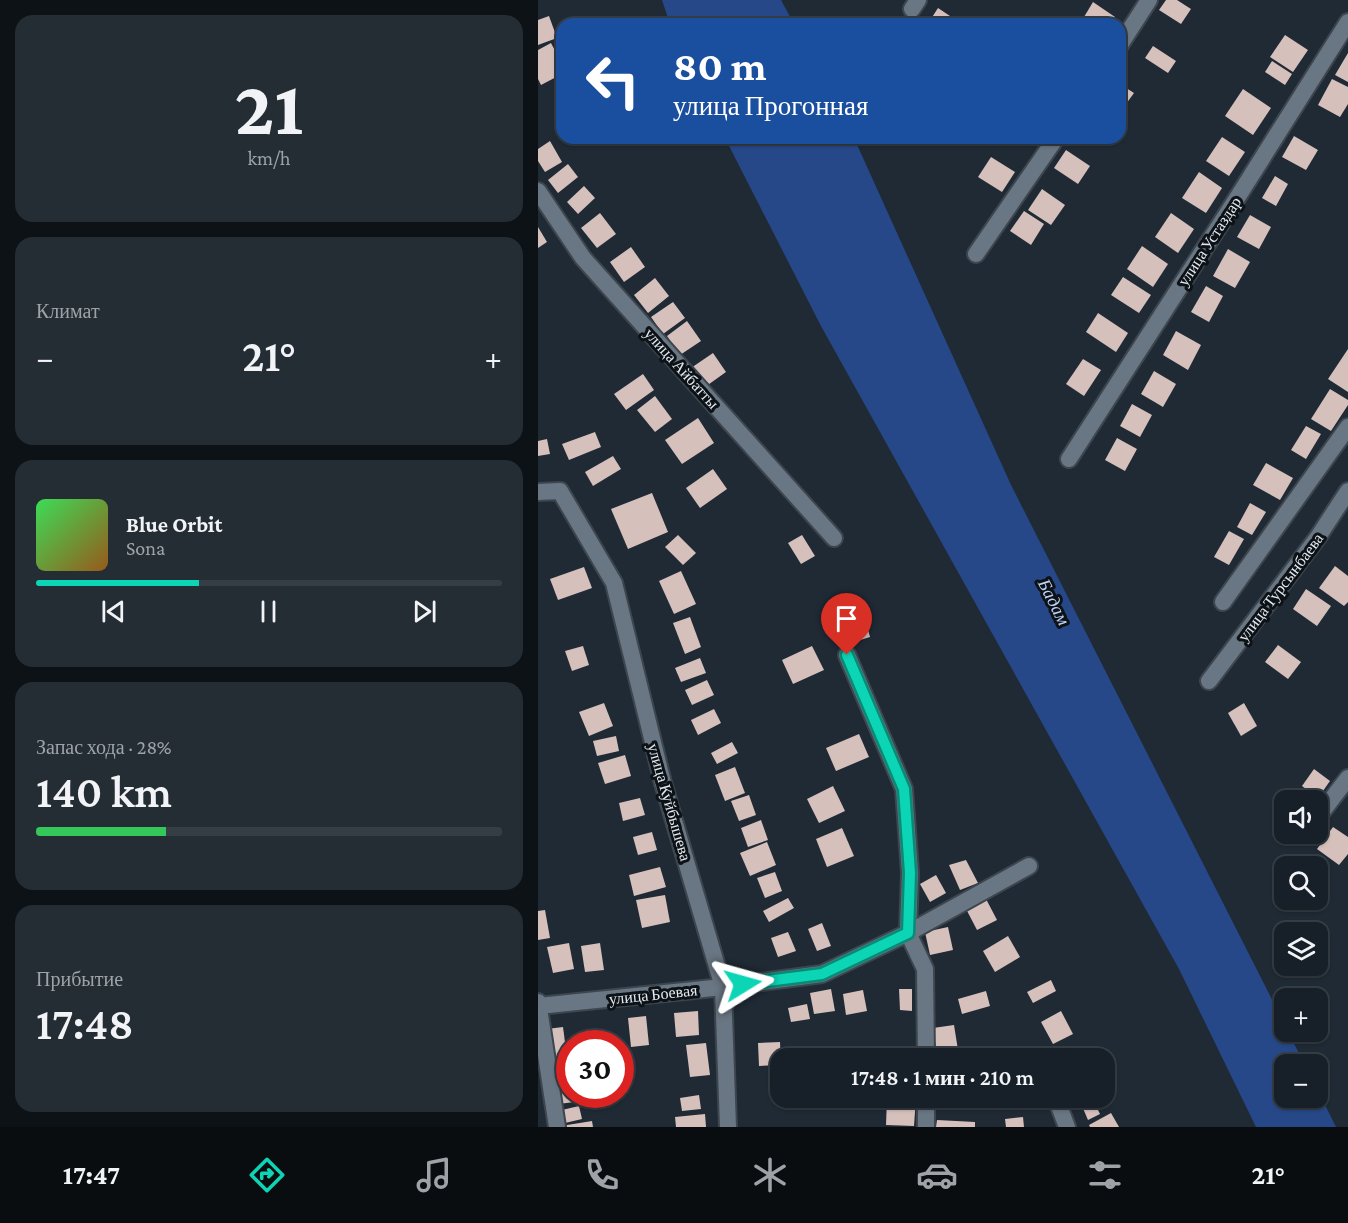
<!DOCTYPE html>
<html lang="ru">
<meta charset="utf-8">
<style>
:root{--surface:#172028;--page:#242d34;--text:#f1f3f6;--muted:#9ea3a8;--line:#363e45;--accent:#0cd5b5}
body{margin:0;font-family:"Crimson Pro",serif;background:var(--page);color:var(--text);height:100vh;display:flex;flex-direction:column;font-size:22px;white-space:nowrap}
*{box-sizing:border-box;margin:0}
p{font-size:20px;color:var(--muted)}
.icon{flex:none;width:33px;height:33px;fill:none;stroke:currentColor;stroke-width:2;stroke-linecap:round;stroke-linejoin:round}
.map{position:relative;flex:1;overflow:hidden}
.drawer{display:flex;flex-direction:column;gap:15px;padding:15px;background:#0d1216;width:538px}
.drawer>*{flex:none}
.guide{position:absolute;left:18px;top:18px;width:570px;height:126px;border-radius:18px;box-shadow:0 2px 4px #0004,0 0 0 2px var(--line);background:#1a4fa0;color:#fff;overflow:hidden}
.tools{position:absolute;left:736px;top:790px;display:grid;gap:12px}
.tools a{display:grid;place-items:center;width:54px;height:54px;border-radius:12px;background:var(--surface);box-shadow:0 2px 4px #0004,0 0 0 2px var(--line);font-size:30px}
.speed{position:absolute;left:18px;top:1030px;display:flex;gap:12px;font-size:30px;font-weight:700;text-align:center}
.speed>*{display:grid;place-content:center;width:78px;height:78px;border-radius:50%;background:var(--surface);box-shadow:0 2px 4px #0004,0 0 0 2px var(--line);line-height:1}
.speed .limit{border:9px solid #d22;background:#fff;color:#111}
.pin{position:absolute;display:grid;place-items:center;width:51px;height:51px;color:#fff;margin:-62px -26px;border-radius:50% 50% 50% 0;rotate:-45deg;box-shadow:0 0 6px #0007}
.pin .icon{rotate:45deg}
.me{position:absolute;width:66px;margin:-33px;rotate:82deg;stroke-linejoin:round;filter:drop-shadow(0 0 4px #0008)}
.turn{display:flex;align-items:center;gap:21px;height:126px;padding:0 18px;font-size:27px}
.turn .icon{width:78px;height:78px;stroke-width:2.5}
.turn b{display:block;font-size:42px;line-height:51px}
.big{font-size:45px;font-weight:600;line-height:1.1}
.drawer .tile{flex:1;display:flex;flex-direction:column;justify-content:center;gap:9px;min-width:0;padding:0 21px;border-radius:18px;background:var(--page)}
.drawer .dial{align-items:center;gap:0}
.dial b{font-size:78px;line-height:1}
.song{display:flex;align-items:center;gap:18px}
.cover{width:72px;height:72px;border-radius:9px;background:linear-gradient(135deg,hsl(130 70% 55%),hsl(30 70% 35%))}
.played{height:6px;border-radius:3px;background:linear-gradient(90deg,var(--accent) 35%,var(--line) 35%)}
.keys{display:flex;justify-content:space-around;direction:ltr}
.heat{display:flex;justify-content:space-between;align-items:center;font-size:33px;direction:ltr}
.charge{height:9px;border-radius:4px;background:linear-gradient(90deg,#34c759 28%,var(--line) 0)}
.trip{position:absolute;left:232px;top:1048px;width:345px;height:60px;border-radius:18px;background:var(--surface);box-shadow:0 2px 4px #0004,0 0 0 2px var(--line);font-weight:600;line-height:60px;text-align:center}
.tabs{display:flex;height:96px;justify-content:space-around;align-items:center;background:#090d10;color:var(--muted)}
.tabs .icon{width:42px;height:42px}
.tabs .current{color:var(--accent)}
.tabs b{font-size:27px;color:var(--text)}
main{display:flex;flex:1;min-height:0}
.map>svg:first-child{display:block}
</style>
<main>
<section class="drawer">
<div class="tile dial"><b>21</b><p>km/h</p></div>
<div class="tile"><p>Климат</p>
<div class="heat"><a>−</a><b class="big">21°</b><a>+</a></div>
</div>
<div class="tile">
<div class="song"><i class="cover"></i><div><b>Blue Orbit</b><p>Sona</p></div></div>
<div class="played"></div>
<div class="keys"><svg class="icon" aria-label="previous" viewBox="0 0 24 24"><path d="M18 5L8 12l10 7zM5 5v14"/></svg><svg class="icon" aria-label="pause" viewBox="0 0 24 24"><path d="M8 5v14M16 5v14"/></svg><svg class="icon" aria-label="next" viewBox="0 0 24 24"><path d="M6 5l10 7-10 7zM19 5v14"/></svg></div>
</div>
<div class="tile"><p>Запас хода · 28%</p><b class="big">140 km</b><div class="charge"></div></div>
<div class="tile"><p>Прибытие</p><b class="big">17:48</b></div>
</section>
<div class="map">
<svg width="810" height="1127" viewBox="0 0 810 1127">
<rect width="100%" height="100%" fill="#1f2a35"/>
<g fill="#274888">
<path d="M124,0h119l13,24h-124z"/>
<path d="M187,138h129l157,347 274,540v7h3l17,33h-20v33h33v-7l18,36h-80l-77,-158 -358,-643z"/>
</g>
<g fill="#d6c0bc">
<path d="M628,0h11l14,9 -10,15 -22,-14z"/>
<path d="M555,2l22,15 -4,7h-27l-3,-2z"/>
<path d="M400,8l24,16h-29l-4,-2z"/>
<path d="M11,16l8,22 -19,7v-25z"/>
<path d="M747,35l23,15 -15,22 -23,-15z"/>
<path d="M13,43l11,21v10l-21,11 -3,-6v-29z"/>
<path d="M615,46l23,15 -8,12 -23,-15z"/>
<path d="M810,53v29l-13,-7z"/>
<path d="M734,61l20,13 -7,11 -20,-13z"/>
<path d="M794,79l16,8v17l-8,13 -22,-12z"/>
<path d="M582,84l14,9 -8,11 -6,-4z"/>
<path d="M705,89l28,19 -18,27 -28,-19z"/>
<path d="M756,136l24,14 -12,20 -24,-13z"/>
<path d="M684,137l23,15 -16,24 -23,-15z"/>
<path d="M12,141l12,21 -17,10 -7,-11v-12z"/>
<path d="M528,150l24,16 -12,18 -24,-16z"/>
<path d="M453,157l24,15 -13,20 -24,-15z"/>
<path d="M30,164l10,13 -20,16 -10,-13z"/>
<path d="M661,172l23,16 -16,25 -24,-15z"/>
<path d="M737,176l13,8 -12,22 -14,-8z"/>
<path d="M46,186l11,12 -17,16 -11,-12z"/>
<path d="M504,189l23,16 -14,20 -23,-15z"/>
<path d="M486,211l20,13 -13,21 -21,-14z"/>
<path d="M62,213l16,21 -19,14 -16,-20z"/>
<path d="M633,213l23,16 -16,24 -23,-16z"/>
<path d="M712,215l21,12 -12,22 -22,-12z"/>
<path d="M0,227l9,15 -9,6z"/>
<path d="M604,246l26,18 -15,23 -26,-18z"/>
<path d="M93,247l14,20 -21,15 -14,-20z"/>
<path d="M690,249l22,13 -15,26 -22,-12z"/>
<path d="M585,277l28,18 -12,18 -28,-18z"/>
<path d="M117,278l14,18 -21,17 -14,-18z"/>
<path d="M668,286l17,10 -14,26 -18,-10z"/>
<path d="M135,302l12,16 -22,16 -12,-17z"/>
<path d="M560,313l30,20 -12,19 -30,-20z"/>
<path d="M149,321l14,20 -21,14 -13,-19z"/>
<path d="M638,331l25,14 -13,25 -25,-15z"/>
<path d="M810,349v43l-20,-13z"/>
<path d="M175,353l13,19 -21,15 -14,-19z"/>
<path d="M545,359l18,11 -17,26 -18,-12z"/>
<path d="M616,371l22,13 -13,23 -22,-13z"/>
<path d="M105,374l11,16 -28,20 -12,-16z"/>
<path d="M792,389l18,11v5l-17,26 -20,-12z"/>
<path d="M117,396l17,23 -17,13 -18,-22z"/>
<path d="M594,404l20,11 -12,22 -20,-11z"/>
<path d="M160,418l16,25 -32,21 -17,-24z"/>
<path d="M768,426l15,8 -15,25 -15,-9z"/>
<path d="M57,432l6,15 -32,13 -7,-16z"/>
<path d="M579,438l20,11 -12,22 -20,-11z"/>
<path d="M9,439l3,15 -12,2v-15z"/>
<path d="M75,456l8,13 -28,17 -8,-14z"/>
<path d="M728,463l27,15 -13,22 -27,-15z"/>
<path d="M175,469l14,20 -27,19 -14,-20z"/>
<path d="M114,493l16,39 -40,17 -17,-40z"/>
<path d="M712,503l16,9 -14,23 -15,-8z"/>
<path d="M691,531l15,8 -15,26 -15,-8z"/>
<path d="M140,535l18,18 -13,12 -18,-18z"/>
<path d="M264,535l13,21 -14,8 -13,-21z"/>
<path d="M797,566l13,10v26l-4,4 -25,-18z"/>
<path d="M46,567l8,21 -34,12 -8,-21z"/>
<path d="M143,571l15,33 -22,10 -15,-33z"/>
<path d="M768,589l25,17 -14,20 -24,-17z"/>
<path d="M325,611l7,26 -26,8 -8,-27z"/>
<path d="M152,617l11,30 -16,7 -12,-31z"/>
<path d="M740,645l23,17 -13,17 -23,-17z"/>
<path d="M45,646l6,19 -17,6 -7,-20z"/>
<path d="M274,646l12,24 -31,14 -11,-24z"/>
<path d="M162,658l6,15 -25,9 -6,-14z"/>
<path d="M169,680l7,15 -22,10 -7,-15z"/>
<path d="M66,703l9,23 -24,10 -10,-24z"/>
<path d="M706,703l13,23 -16,10 -13,-23z"/>
<path d="M176,709l7,14 -23,12 -7,-15z"/>
<path d="M321,734l10,23 -33,14 -10,-23z"/>
<path d="M78,736l3,15 -22,5 -4,-15z"/>
<path d="M194,742l6,11 -21,11 -6,-11z"/>
<path d="M87,755l6,21 -26,8 -7,-21z"/>
<path d="M197,767l10,26 -20,8 -10,-26z"/>
<path d="M776,769l16,12 -12,17 -16,-12z"/>
<path d="M295,786l12,25 -26,12 -12,-24z"/>
<path d="M211,795l7,20 -17,6 -8,-20z"/>
<path d="M102,798l5,17 -22,6 -4,-18z"/>
<path d="M223,820l7,20 -20,7 -7,-19z"/>
<path d="M795,827l15,10v17l-9,11 -22,-16z"/>
<path d="M304,828l12,28 -27,11 -11,-28z"/>
<path d="M114,832l5,18 -19,5 -5,-18z"/>
<path d="M229,842l9,23 -26,11 -10,-23z"/>
<path d="M428,860l12,23 -18,7 -11,-25z"/>
<path d="M122,867l6,20 -32,9 -5,-21z"/>
<path d="M237,872l7,19 -17,7 -8,-20z"/>
<path d="M398,875l10,18 -16,9 -10,-18z"/>
<path d="M127,895l5,27 -28,6 -6,-28z"/>
<path d="M447,897l12,23 -20,10 -12,-23z"/>
<path d="M250,898l6,10 -25,14 -6,-11z"/>
<path d="M7,910l5,28 -12,2v-29z"/>
<path d="M284,923l9,23 -14,5 -9,-22z"/>
<path d="M410,927l5,23 -23,5 -5,-23z"/>
<path d="M250,932l8,19 -18,6 -7,-19z"/>
<path d="M470,936l12,21 -25,15 -12,-21z"/>
<path d="M31,943l5,26 -21,4 -6,-26z"/>
<path d="M62,943l4,27 -19,2 -4,-26z"/>
<path d="M513,980l5,11 -23,12 -6,-11z"/>
<path d="M293,989l4,22 -21,3 -4,-21z"/>
<path d="M361,989h13v22l-12,-1z"/>
<path d="M325,990l4,21 -21,4 -3,-21z"/>
<path d="M448,991l4,15 -28,8 -4,-15z"/>
<path d="M269,1004l3,15 -19,3 -3,-14z"/>
<path d="M160,1011l1,24 -23,2 -2,-24z"/>
<path d="M523,1011l12,23 -20,10 -12,-22z"/>
<path d="M108,1016l3,29 -18,2 -3,-29z"/>
<path d="M416,1025l4,25 -21,4 -4,-26z"/>
<path d="M25,1027l5,38 -15,2 -6,-38z"/>
<path d="M242,1042l1,23 -22,1 -1,-23z"/>
<path d="M168,1043l4,32 -20,2 -4,-32z"/>
<path d="M543,1047l7,12h-29z"/>
<path d="M378,1052v7h-23v-6z"/>
<path d="M32,1083v12h4l1,7 -17,2 -3,-19z"/>
<path d="M161,1095l2,14 -19,2 -2,-13z"/>
<rect x="251" y="1098" width="25" height="8"/>
<path d="M349,1098h29l-2,28 -28,-1z"/>
<path d="M398,1098h26l1,9h-27z"/>
<path d="M554,1098l8,16 -12,6 -9,-21z"/>
<path d="M41,1106l3,13 -17,4 -3,-13z"/>
<path d="M573,1113l8,14h-29l-1,-2z"/>
<path d="M167,1114l1,13h-30l-1,-10z"/>
<path d="M485,1117l1,10h-18l-1,-8z"/>
<path d="M399,1120l38,2v5h-39z"/>
<path d="M54,1121l1,6h-32v-1z"/>
</g>
<g fill="none" stroke-linecap="round" stroke-linejoin="round">
<g stroke="#3d464f" stroke-width="20">
<g id="street">
<path d="M374,9l6,-9"/>
<path d="M582,45l29,-45"/>
<path d="M0,191l45,67 251,280"/>
<path d="M438,254l80,-116"/>
<path d="M531,459l170,-264 109,-173"/>
<path d="M0,492l22,-1 54,92 49,200 60,204 5,140"/>
<path d="M685,602l125,-175"/>
<path d="M309,655l57,134 6,84 -2,60 17,36 1,90"/>
<path d="M671,681l109,-144 30,-46"/>
<path d="M780,817l30,-39"/>
<path d="M0,1002l19,125"/>
<path d="M0,1006l185,-19 99,-13 86,-41 121,-67"/>
<path d="M388,1098v29"/>
<path d="M518,1098l11,29"/>
</g>
</g>
<use href="#street" stroke="#697683" stroke-width="16"/>
</g>
<g fill="none" stroke-linecap="round" stroke-linejoin="round">
<g stroke="#088a76" stroke-width="15">
<path id="route" d="M205,984l79,-10 86,-41 2,-60 -6,-84 -57,-134"/>
</g>
<use href="#route" stroke="#0cd5b5" stroke-width="10"/>
</g>
<g text-anchor="middle" stroke-width="6" stroke-linejoin="round" paint-order="stroke">
<g font-size="16" fill="#e3eaf2" stroke="#0d1217">
<text transform="translate(671 241) rotate(-57)" y="6">улица Устаздар</text>
<text transform="translate(144 368) rotate(48)" y="6">улица Айбатты</text>
<text transform="translate(742 587) rotate(-53)" y="6">улица Турсынбаева</text>
<text transform="translate(132 802) rotate(74)" y="6">улица Куйбышева</text>
<text transform="translate(115 994) rotate(-6)" y="6">улица Боевая</text>
</g>
<g font-size="18" font-style="italic" fill="#bcd1f7" stroke="#0d1217">
<text transform="translate(516 602) rotate(63)" y="6">Бадам</text>
</g>
</g>
</svg>
<div class="tools">
<a><svg class="icon" aria-label="sound" viewBox="0 0 24 24"><path d="M4 9h4l5-4v14l-5-4H4zM17 9q2 3 0 6"/></svg></a>
<a><svg class="icon" aria-label="search" viewBox="0 0 24 24"><circle cx="10" cy="10" r="6"/><path d="M15 15l6 6"/></svg></a>
<a><svg class="icon" aria-label="layers" viewBox="0 0 24 24"><path d="M12 4l9 5-9 5-9-5zM3 14l9 5 9-5"/></svg></a>
<a>+</a>
<a>−</a>
</div>
<div class="speed"><div class="limit">30</div></div>
<div class="pin" style="left:309px;top:655px;background:#d93025"><svg class="icon" aria-label="arrive" viewBox="0 0 24 24"><path d="M6 21V4h12l-3 4 3 4H6"/></svg></div>
<svg class="me" style="left:205px;top:984px" viewBox="-20 -20 40 40"><path d="M0-17L14 15 0 8-14 15z" fill="#0cd5b5" stroke="#fff" stroke-width="4"/></svg>
<div class="trip">17:48 · 1 мин · 210 m</div>
<div class="guide">
<div class="turn"><svg class="icon" aria-label="left" viewBox="0 0 24 24"><path d="M17 20v-9H6M10 6l-5 5 5 5"/></svg><div><b>80 m</b>улица Прогонная</div></div>
</div>
</div>
</main>
<nav class="tabs">
<b>17:47</b>
<svg class="icon current" aria-label="directions" viewBox="0 0 24 24"><path d="M12 3l9 9-9 9-9-9zM9 14v-3h6M13 9l2 2-2 2"/></svg>
<svg class="icon" aria-label="music" viewBox="0 0 24 24"><path d="M9 18V5l10-2v13"/><circle cx="6" cy="18" r="3"/><circle cx="16" cy="16" r="3"/></svg>
<svg class="icon" aria-label="phone" viewBox="0 0 24 24"><path d="M5 4h4l2 5-3 2q2 4 5 5l2-3 5 2v4C11 20 4 13 5 4z"/></svg>
<svg class="icon" aria-label="climate" viewBox="0 0 24 24"><path d="M12 3v18M4 7l16 10M4 17L20 7"/></svg>
<svg class="icon" aria-label="car" viewBox="0 0 24 24"><path d="M5 17H2v-5l4-1 3-4h7l3 4 3 1v5h-3M9 17h6M6 11h13"/><circle cx="7" cy="17" r="2"/><circle cx="17" cy="17" r="2"/></svg>
<svg class="icon" aria-label="filters" viewBox="0 0 24 24"><path d="M4 7h16M4 17h16"/><circle cx="9" cy="7" r="2"/><circle cx="15" cy="17" r="2"/></svg>
<b>21°</b>
</nav>
